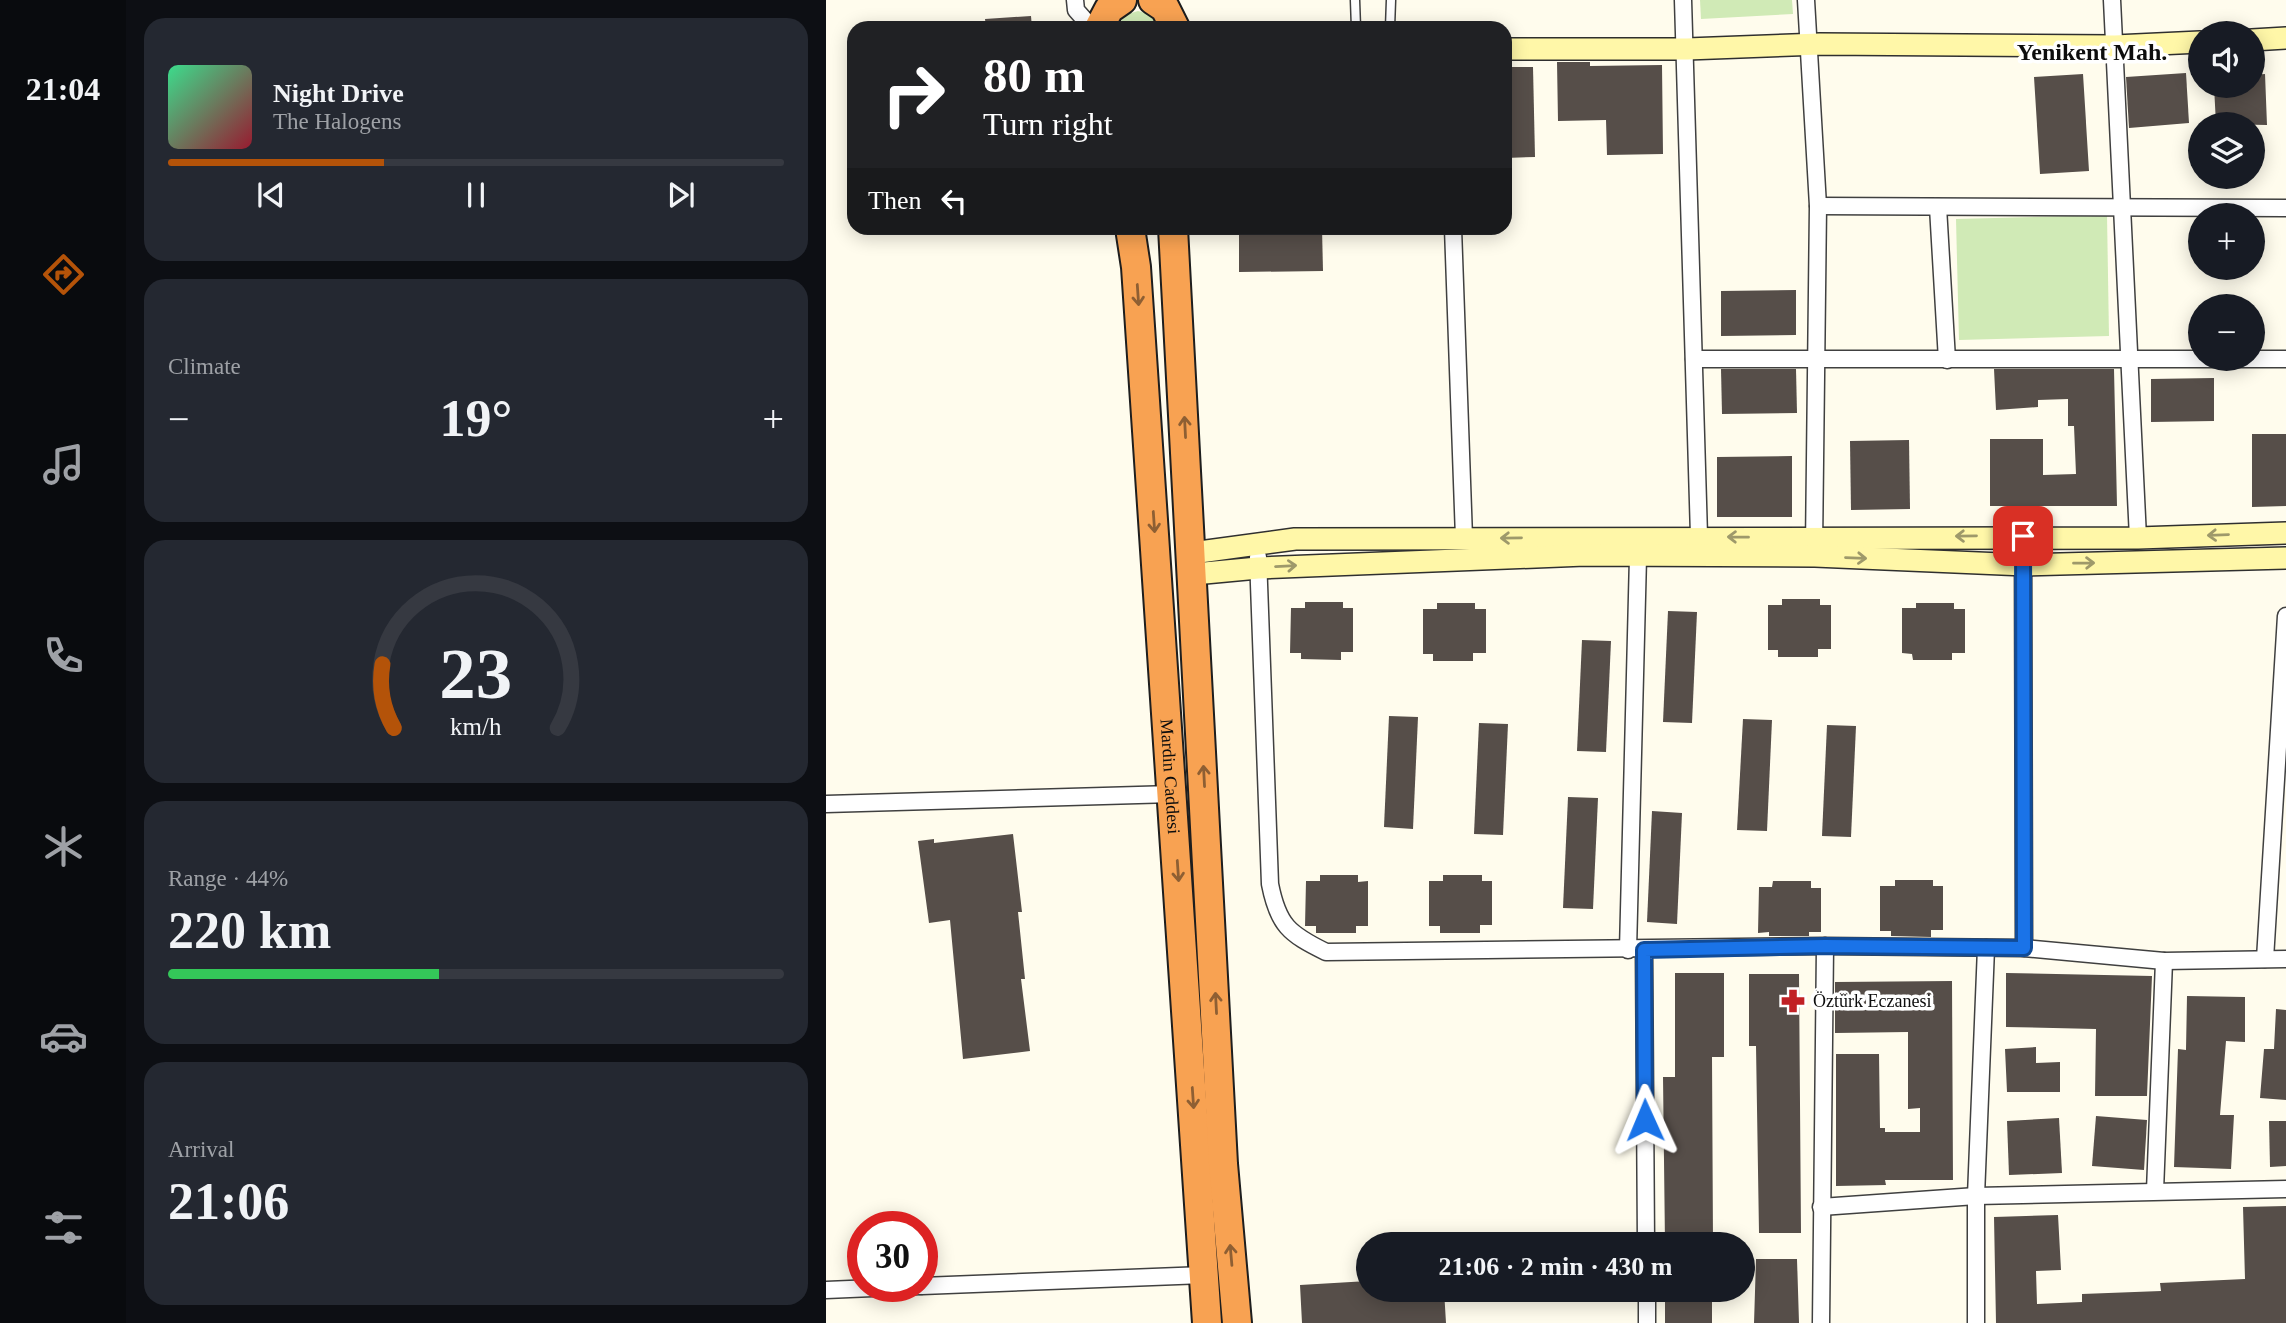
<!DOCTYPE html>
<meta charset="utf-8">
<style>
:root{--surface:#171b24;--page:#242831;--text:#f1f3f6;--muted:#9ea1a6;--line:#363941;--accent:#b45309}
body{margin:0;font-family:"Times New Roman",serif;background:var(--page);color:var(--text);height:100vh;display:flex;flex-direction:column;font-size:26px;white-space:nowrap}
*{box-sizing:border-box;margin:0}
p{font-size:23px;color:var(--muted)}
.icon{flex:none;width:38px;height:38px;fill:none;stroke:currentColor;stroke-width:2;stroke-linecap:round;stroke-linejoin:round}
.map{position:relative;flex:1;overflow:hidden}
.sheet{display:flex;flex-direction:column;gap:18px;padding:18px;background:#0d0f14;width:700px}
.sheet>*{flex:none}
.top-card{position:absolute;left:21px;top:21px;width:665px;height:214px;border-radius:21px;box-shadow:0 4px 18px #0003;background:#202124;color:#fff;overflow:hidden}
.buttons{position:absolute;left:1362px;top:21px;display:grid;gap:14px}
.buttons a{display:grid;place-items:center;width:77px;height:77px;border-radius:50%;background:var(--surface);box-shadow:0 4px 18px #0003;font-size:35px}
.speed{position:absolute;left:21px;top:1211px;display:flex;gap:14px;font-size:35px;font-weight:700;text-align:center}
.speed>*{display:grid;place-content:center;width:91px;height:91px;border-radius:50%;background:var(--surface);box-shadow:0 4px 18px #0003;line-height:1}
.speed .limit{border:10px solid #d22;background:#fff;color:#111}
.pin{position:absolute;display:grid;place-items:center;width:60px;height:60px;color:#fff;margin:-30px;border-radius:14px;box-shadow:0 4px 10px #0006}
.me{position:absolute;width:77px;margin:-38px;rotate:359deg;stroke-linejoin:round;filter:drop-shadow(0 0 5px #0008)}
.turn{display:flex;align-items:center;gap:24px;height:147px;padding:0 21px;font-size:32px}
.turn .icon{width:91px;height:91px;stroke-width:2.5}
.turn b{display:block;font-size:49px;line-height:60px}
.then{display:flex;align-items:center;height:66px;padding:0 21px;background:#0003;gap:14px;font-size:26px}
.big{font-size:52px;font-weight:600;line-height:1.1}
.sheet .tile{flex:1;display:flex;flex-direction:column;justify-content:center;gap:10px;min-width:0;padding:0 24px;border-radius:21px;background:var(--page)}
.sheet .dial{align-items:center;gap:0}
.dial svg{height:182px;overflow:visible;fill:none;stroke:var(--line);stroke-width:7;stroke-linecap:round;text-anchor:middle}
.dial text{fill:var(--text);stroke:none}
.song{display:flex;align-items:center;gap:21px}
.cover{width:84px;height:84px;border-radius:10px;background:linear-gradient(135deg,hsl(150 70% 55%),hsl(350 70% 35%))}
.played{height:7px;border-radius:4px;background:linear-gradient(90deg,var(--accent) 35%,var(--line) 35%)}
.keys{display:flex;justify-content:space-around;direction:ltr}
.heat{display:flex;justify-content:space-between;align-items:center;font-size:38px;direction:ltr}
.charge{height:10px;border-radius:5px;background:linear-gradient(90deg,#34c759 44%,var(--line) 0)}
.trip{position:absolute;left:530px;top:1232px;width:399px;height:70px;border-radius:35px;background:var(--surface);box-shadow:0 4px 18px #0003;font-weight:600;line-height:70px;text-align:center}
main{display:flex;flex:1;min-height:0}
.tabs{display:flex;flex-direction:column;width:126px;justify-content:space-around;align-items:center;background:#090b0e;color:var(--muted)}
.tabs .icon{width:49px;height:49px}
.tabs .on{color:var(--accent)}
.tabs b{font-size:32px;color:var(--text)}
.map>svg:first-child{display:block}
</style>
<main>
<nav class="tabs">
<b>21:04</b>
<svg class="icon on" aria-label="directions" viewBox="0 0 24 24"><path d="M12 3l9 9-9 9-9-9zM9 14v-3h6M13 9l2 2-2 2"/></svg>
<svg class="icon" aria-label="music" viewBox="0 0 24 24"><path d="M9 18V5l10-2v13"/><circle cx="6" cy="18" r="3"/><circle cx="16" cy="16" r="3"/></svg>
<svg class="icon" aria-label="phone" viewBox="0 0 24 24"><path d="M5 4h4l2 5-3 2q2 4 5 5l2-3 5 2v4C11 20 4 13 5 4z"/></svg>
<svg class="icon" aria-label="climate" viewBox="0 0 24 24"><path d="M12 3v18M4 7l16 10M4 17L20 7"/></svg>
<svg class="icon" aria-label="car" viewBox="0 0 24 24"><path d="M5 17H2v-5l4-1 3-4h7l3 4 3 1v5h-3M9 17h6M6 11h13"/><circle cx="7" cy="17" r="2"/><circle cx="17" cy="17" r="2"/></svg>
<svg class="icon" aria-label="filters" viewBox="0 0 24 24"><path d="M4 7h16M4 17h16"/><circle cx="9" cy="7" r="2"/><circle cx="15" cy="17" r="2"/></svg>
</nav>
<section class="sheet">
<div class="tile">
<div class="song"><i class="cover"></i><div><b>Night Drive</b><p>The Halogens</p></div></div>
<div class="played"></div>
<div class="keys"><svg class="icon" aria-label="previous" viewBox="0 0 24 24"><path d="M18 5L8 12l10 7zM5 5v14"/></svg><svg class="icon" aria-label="pause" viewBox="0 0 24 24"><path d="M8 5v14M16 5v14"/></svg><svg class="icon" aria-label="next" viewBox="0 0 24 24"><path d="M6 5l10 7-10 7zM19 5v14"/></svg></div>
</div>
<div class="tile"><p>Climate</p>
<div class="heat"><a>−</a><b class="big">19°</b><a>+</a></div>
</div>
<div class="tile dial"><svg viewBox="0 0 100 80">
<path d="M14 69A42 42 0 1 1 86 69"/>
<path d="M14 69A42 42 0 0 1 9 41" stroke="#b45309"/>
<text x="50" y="56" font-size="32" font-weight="700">23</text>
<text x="50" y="72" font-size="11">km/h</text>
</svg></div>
<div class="tile"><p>Range · 44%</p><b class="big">220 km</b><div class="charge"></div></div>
<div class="tile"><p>Arrival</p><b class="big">21:06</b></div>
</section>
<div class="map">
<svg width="1460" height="1323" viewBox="0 0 1460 1323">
<rect width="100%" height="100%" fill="#fffced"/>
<g fill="#d0eab6">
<path d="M874,0h92l1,14 -92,5z"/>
<path d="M312,11l14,4 9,13h-45l9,-13z"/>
<path d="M1281,215l2,121 -150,4 -3,-121z"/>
</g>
<g fill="#564e49">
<path d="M205,16l1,12h-46l-1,-9z"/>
<path d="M731,62h33v4l72,-1 1,89 -56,1 -1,-35 -48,1z"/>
<path d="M679,67h28l2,90 -30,1z"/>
<path d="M1360,73l3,50 -60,5 -3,-51z"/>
<path d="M1257,74l6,97 -49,3 -6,-97z"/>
<path d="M1439,74l2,51 -51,-1 -2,-38h38v-11z"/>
<path d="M413,228h83l1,43 -84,1z"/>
<path d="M970,290v45l-75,1v-45z"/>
<path d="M895,369h75l1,44 -75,1z"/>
<path d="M1168,369h120l3,137h-127v-67h53v36l33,-1 -2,-48h-6v-27l-30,1v7l-42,3z"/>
<path d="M1388,378v43l-63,1v-43z"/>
<path d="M1426,434h34v72l-34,1z"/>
<path d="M1083,440l1,69 -59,1 -1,-69z"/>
<path d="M966,456v61h-75v-60z"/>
<path d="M956,599h38v6h11v44h-13v8h-40v-7h-10v-45h14z"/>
<path d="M479,602h38v6h10v44h-12v8l-40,-1v-6h-11l1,-45h14z"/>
<path d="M611,603h38v6h11v44h-13v8h-40v-7h-10v-45h14z"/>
<path d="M1090,603h38v6h11v44h-13v7h-39l-1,-6 -10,-1v-45h14z"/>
<path d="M842,611l29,1 -5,111 -29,-1z"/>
<path d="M756,640l29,1 -5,111 -29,-1z"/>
<path d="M563,716l29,1 -5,112 -29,-2z"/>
<path d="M917,719l29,1 -5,111 -30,-1z"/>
<path d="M653,723l29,1 -5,111 -29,-1z"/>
<path d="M1001,725l29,1 -5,111 -29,-1z"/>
<path d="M742,797l30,1 -5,111 -30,-1z"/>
<path d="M826,811l30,2 -5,111 -30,-2z"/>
<path d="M187,834l9,78h-4l7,67h-4l9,72 -67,8 -13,-139 -21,3 -11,-82 16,-2v4z"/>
<path d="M494,875h38v7l10,-1v45h-12v7h-40v-7h-11l1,-45h14z"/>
<path d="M617,875h39v6h10v44h-12v8h-40v-7h-11v-45h14z"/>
<path d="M1069,880h38v6h10v44h-12v7l-40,-1v-5h-11v-45h15z"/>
<path d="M947,881h38v7h10v44h-12v4h-40v-4l-11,1 1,-46h13z"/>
<path d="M849,973h49v84h-12l1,187h-48l-2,-167h12z"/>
<path d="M1180,973l146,3 -5,120h-52l1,-67 -90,-2z"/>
<path d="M923,974h50l2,259h-42l-3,-187h-7z"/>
<path d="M1126,981l1,199h-68l1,5 -50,1v-132h43l1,74h5v4h35v-24l-12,1v-77l-73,1v-51z"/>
<path d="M1361,996l58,1v45l-19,-1 -6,74h14l-3,54 -57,-2 4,-118 8,1z"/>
<path d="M1450,1009l10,1v90l-26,-2 4,-49h10z"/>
<path d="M1210,1047v16l24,-1v30h-53l-2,-43z"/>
<path d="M1270,1116l51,4 -3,50 -52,-4z"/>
<path d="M1233,1118l3,55 -53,2 -2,-54z"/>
<path d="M1443,1121h17v45l-16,1z"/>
<path d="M1460,1206v117h-290l-2,-106 64,-2 3,55 -25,1 1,33 45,-2v-8l79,-3 -1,-8 85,-4 -2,-72z"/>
<path d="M930,1259h41l2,64h-45z"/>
<path d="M542,1281v9h76l2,33h-144l-2,-38z"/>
<path d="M839,1290h33v10h14v23h-47z"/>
</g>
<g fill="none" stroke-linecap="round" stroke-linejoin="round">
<g stroke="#404040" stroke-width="11">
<g id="lane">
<path d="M529,0l1,28"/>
<path d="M564,28l1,-28"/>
</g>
</g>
<g stroke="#404040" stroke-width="19">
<g id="street">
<path d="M249,0l1,10 16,18"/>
<path d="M857,0l16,536"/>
<path d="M980,0l12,206 -4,341"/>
<path d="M1286,0l26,538"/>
<path d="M992,206l468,2"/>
<path d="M1112,207l9,153"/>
<path d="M627,228l11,310"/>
<path d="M868,359h592"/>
<path d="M1197,536l1,412"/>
<path d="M432,557l12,327c8,41 19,50 56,68l499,-6 199,2 140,13 122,-2"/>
<path d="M0,804l347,-10"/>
<path d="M802,950l10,-393"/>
<path d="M818,950l2,294"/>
<path d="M1439,959l21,-343"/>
<path d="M1329,1191l9,-230"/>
<path d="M995,1207l155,-11 310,-7"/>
<path d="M96,1286l282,-11"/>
<path d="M0,1290l94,-4"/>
<path d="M821,1290v33"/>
<path d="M995,1323l4,-377"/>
<path d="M1150,1323v-127l10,-248"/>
</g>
</g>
<g stroke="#2f2f2f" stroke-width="24">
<g id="secondary">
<path d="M1426,40l34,-2"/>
<path d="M679,49h182l133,-5 295,2 85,-4"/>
<path d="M366,553l103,-14 843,-1 148,-5"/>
<path d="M368,574l64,-6 327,-13 230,1 210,9 261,-7"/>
</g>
</g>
<g stroke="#1e1e1e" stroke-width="32">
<g id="highway">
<path d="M327,0l12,8 10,20"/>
<path d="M273,28l10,-19 13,-9"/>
<path id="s1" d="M304,228l6,39 71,1056"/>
<path d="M347,228l50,936 14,159"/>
</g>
</g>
<use href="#lane" stroke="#fff" stroke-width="8"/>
<use href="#street" stroke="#fff" stroke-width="16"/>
<use href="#secondary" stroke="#fff7a8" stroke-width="21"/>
<use href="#highway" stroke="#f8a252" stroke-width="28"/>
</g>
<defs><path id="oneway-shaft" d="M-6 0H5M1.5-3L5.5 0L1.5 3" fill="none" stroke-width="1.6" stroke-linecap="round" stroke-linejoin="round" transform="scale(1.75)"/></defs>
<g stroke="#8e5f33">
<use href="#oneway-shaft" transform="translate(312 295) rotate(86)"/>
<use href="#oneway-shaft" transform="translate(359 427) rotate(-93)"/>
<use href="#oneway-shaft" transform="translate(328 522) rotate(86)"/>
<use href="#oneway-shaft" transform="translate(378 776) rotate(-93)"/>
<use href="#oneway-shaft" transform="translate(352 871) rotate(86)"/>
<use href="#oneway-shaft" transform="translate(390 1003) rotate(-93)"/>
<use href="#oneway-shaft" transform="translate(367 1098) rotate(86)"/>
<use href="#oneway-shaft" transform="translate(405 1255) rotate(-95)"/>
</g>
<g stroke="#9e996a">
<use href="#oneway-shaft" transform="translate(1392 535) rotate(178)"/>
<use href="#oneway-shaft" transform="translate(1140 536) rotate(179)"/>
<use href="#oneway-shaft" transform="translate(912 537) rotate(-179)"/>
<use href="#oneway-shaft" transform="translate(685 538) rotate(179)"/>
<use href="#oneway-shaft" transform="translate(1030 558) rotate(2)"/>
<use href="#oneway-shaft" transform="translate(1258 563) rotate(-1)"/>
<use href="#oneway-shaft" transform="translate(460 566) rotate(-3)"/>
</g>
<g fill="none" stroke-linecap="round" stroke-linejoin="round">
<g stroke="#114b97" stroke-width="18">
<path id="route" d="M819,1120l-1,-170 181,-4 199,2 -1,-412"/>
</g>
<use href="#route" stroke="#1a73e8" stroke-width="12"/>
</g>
<defs>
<g id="pharmacy-bare" transform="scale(1.89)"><path d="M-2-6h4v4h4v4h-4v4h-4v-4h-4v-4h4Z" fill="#c12125" stroke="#fff" stroke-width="2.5" paint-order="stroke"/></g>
</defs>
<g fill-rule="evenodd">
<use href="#pharmacy-bare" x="967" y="1001"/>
</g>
<g text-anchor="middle" stroke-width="7" stroke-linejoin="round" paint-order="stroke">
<g font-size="18" fill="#0d0d0d" stroke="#fff">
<text dy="6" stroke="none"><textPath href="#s1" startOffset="550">Mardin Caddesi</textPath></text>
</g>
<g font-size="18" fill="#0d0d0d" stroke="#fff" text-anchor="start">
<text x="987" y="1007">Öztürk Eczanesi</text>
</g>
<g font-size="24" font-weight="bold" fill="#0d0d0d" stroke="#fff">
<text x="1266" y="60">Yenikent Mah.</text>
</g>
</g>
</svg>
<div class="buttons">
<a><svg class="icon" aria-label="sound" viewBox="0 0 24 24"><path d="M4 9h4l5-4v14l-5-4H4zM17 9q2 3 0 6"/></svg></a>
<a><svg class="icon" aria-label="layers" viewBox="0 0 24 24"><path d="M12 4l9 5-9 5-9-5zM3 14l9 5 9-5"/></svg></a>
<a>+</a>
<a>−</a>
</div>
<div class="speed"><div class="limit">30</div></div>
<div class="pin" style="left:1197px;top:536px;background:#d93025"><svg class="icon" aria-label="arrive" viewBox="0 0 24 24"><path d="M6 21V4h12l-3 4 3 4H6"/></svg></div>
<svg class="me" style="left:819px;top:1120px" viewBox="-20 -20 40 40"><path d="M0-17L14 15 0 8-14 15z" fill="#1a73e8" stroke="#fff" stroke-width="4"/></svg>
<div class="trip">21:06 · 2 min · 430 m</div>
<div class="top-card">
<div class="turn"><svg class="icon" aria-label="right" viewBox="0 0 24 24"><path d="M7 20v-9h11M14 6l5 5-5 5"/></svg><div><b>80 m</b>Turn right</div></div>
<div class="then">Then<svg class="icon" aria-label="left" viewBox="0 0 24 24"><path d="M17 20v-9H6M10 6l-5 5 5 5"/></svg></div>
</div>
</div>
</main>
